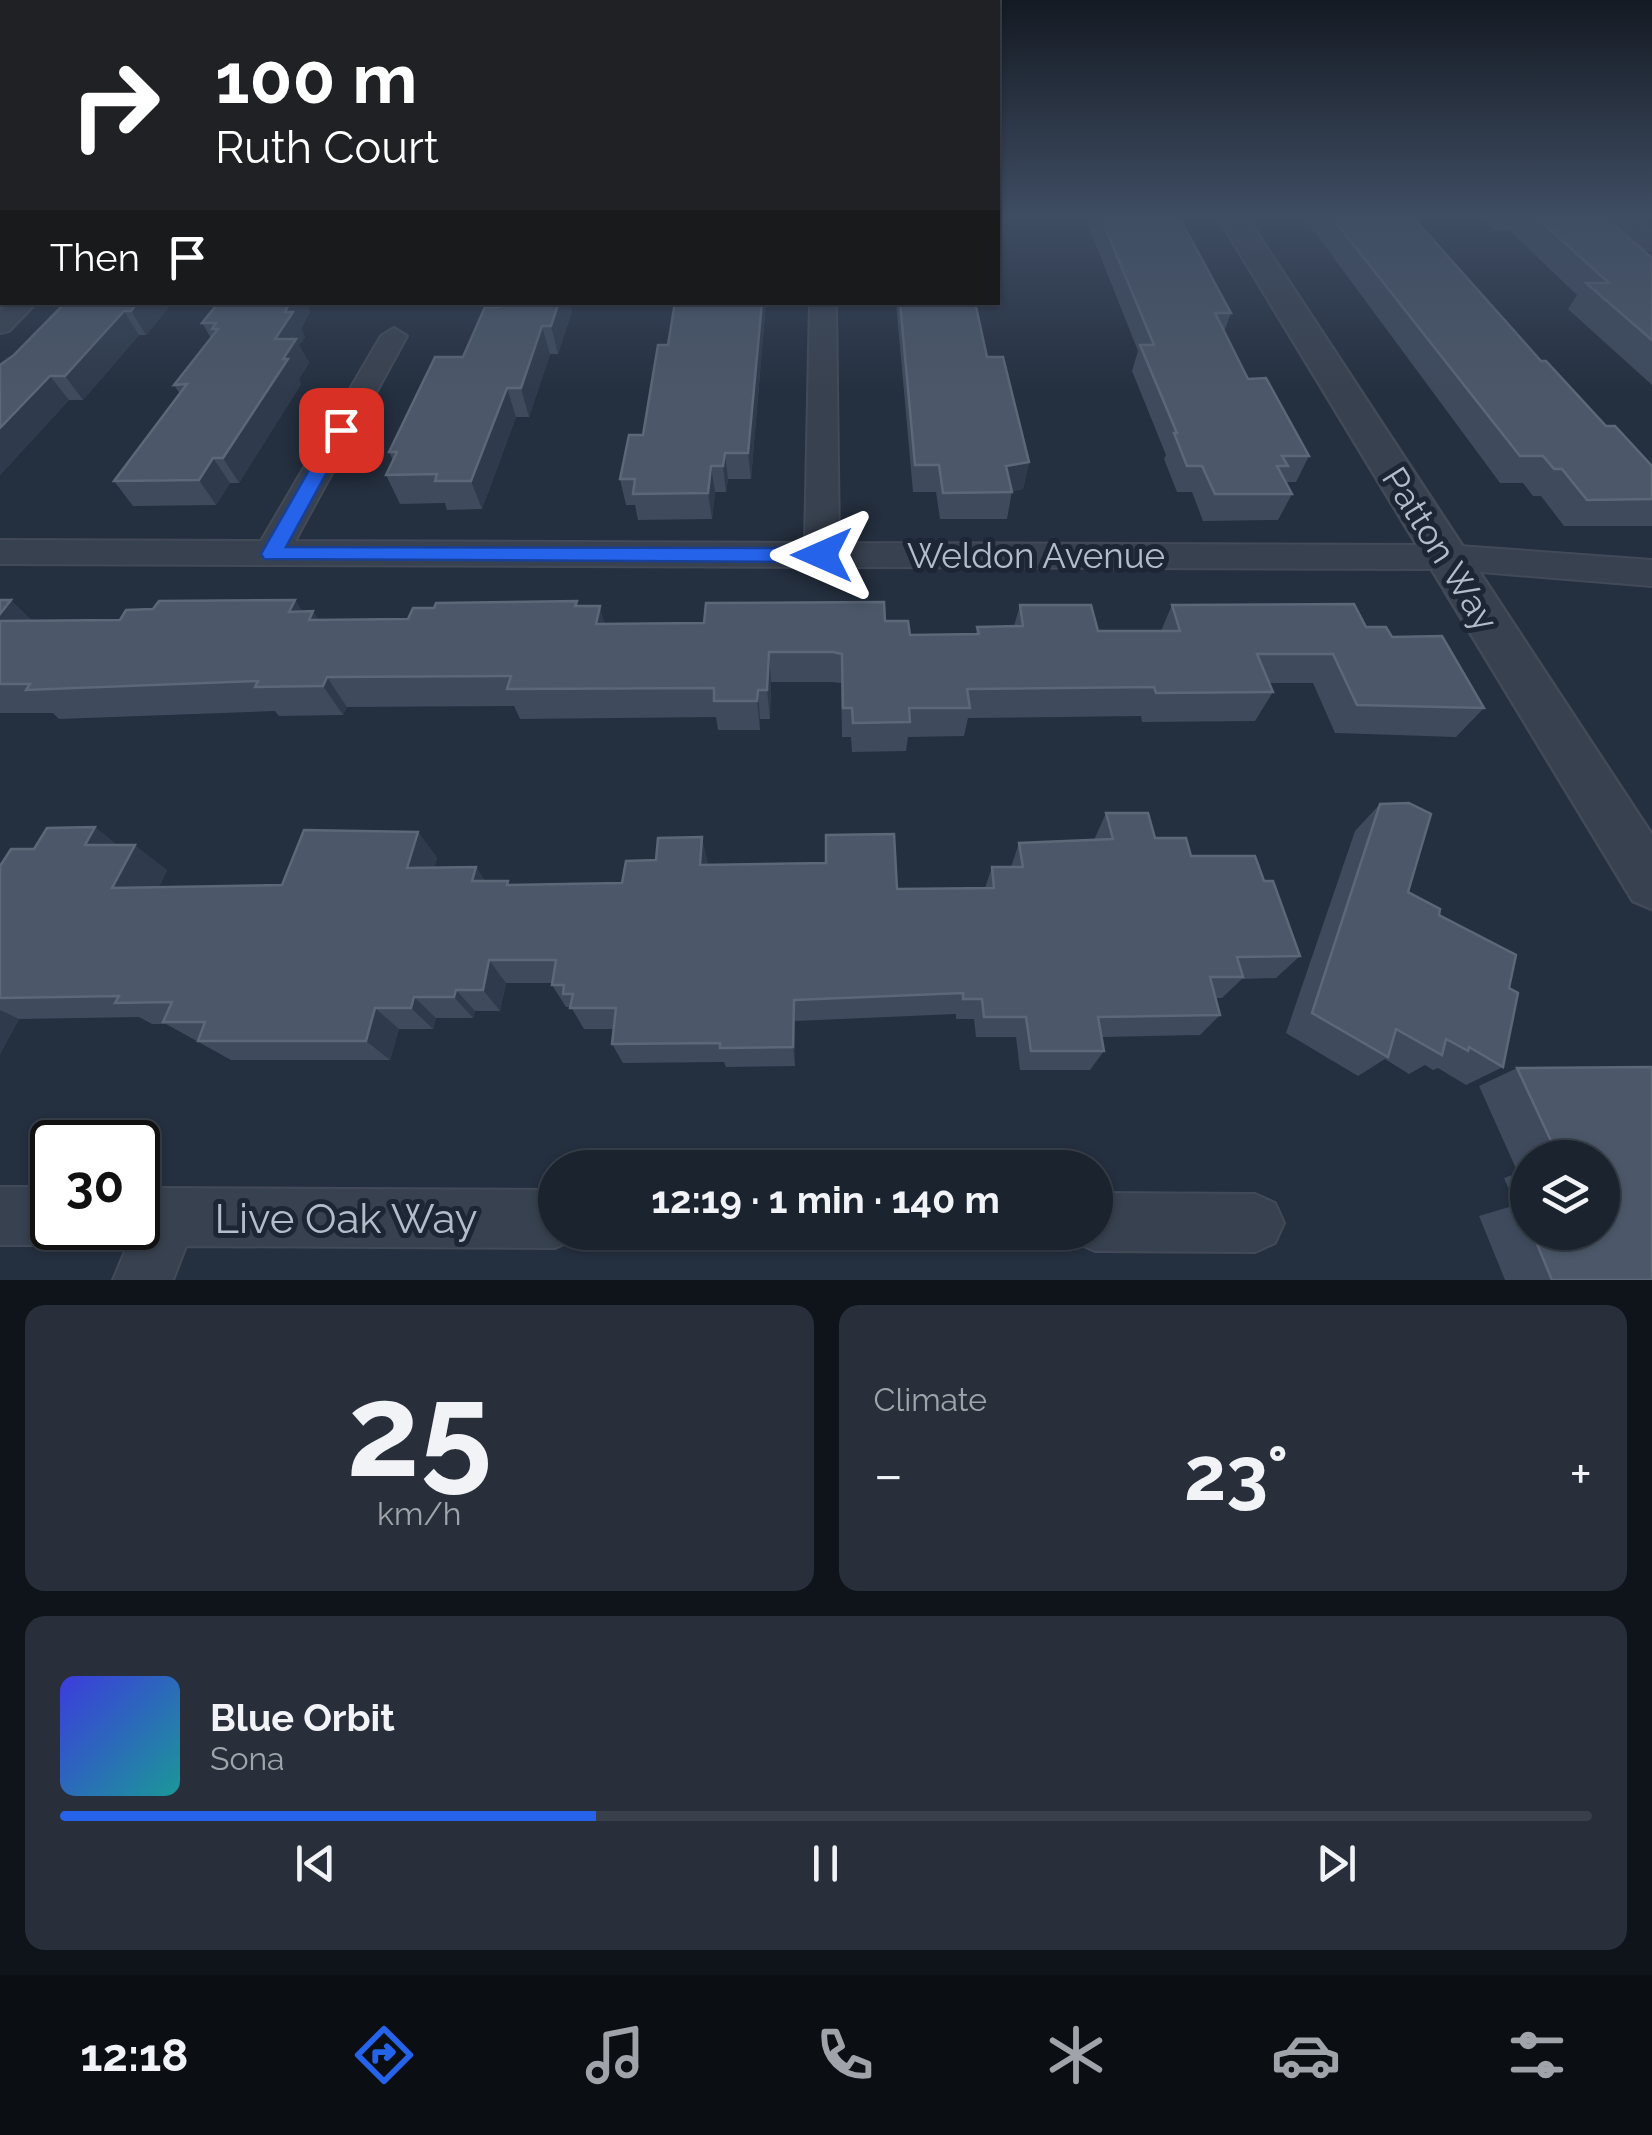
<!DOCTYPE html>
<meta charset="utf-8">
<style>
:root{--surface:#1b232f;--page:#282f3b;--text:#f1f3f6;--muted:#a0a4aa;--line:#39404b;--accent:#2563eb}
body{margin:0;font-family:Raleway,sans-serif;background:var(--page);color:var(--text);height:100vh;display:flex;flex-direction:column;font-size:38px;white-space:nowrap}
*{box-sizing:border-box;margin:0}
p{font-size:32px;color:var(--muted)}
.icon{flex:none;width:55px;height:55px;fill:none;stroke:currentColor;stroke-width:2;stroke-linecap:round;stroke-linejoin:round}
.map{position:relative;height:1280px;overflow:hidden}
.panel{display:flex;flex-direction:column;gap:25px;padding:25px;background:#0f131a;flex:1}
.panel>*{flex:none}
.banner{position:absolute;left:0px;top:0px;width:1000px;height:305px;box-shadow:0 2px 8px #0004,0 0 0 2px var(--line);background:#202124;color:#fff;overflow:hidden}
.buttons{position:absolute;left:1510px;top:1140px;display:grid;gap:20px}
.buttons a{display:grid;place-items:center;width:110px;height:110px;border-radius:50%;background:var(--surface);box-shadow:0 2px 8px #0004,0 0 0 2px var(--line);font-size:50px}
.speed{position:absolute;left:30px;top:1120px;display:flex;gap:20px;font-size:50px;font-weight:700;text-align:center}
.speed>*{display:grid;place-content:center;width:130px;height:130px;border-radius:50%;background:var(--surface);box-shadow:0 2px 8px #0004,0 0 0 2px var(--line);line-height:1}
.speed .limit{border:5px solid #111;border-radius:15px;background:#fff;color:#111}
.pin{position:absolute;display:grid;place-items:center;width:85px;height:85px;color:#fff;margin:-42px;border-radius:20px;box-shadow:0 5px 15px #0006}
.me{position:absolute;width:110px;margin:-55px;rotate:270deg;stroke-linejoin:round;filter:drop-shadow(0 0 8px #0008)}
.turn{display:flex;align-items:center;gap:35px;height:210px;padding:0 50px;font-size:45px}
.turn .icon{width:130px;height:130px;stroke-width:2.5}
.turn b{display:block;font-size:70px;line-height:85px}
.then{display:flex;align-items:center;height:95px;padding:0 50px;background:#0003;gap:20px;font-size:38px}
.big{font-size:75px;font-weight:700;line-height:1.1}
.panel .card{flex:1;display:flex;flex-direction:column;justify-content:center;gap:15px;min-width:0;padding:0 35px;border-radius:20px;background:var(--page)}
.panel .dial{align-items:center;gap:0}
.dial b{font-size:130px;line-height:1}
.song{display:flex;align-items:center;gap:30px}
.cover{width:120px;height:120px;border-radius:15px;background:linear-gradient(135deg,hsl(240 70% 55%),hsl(180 70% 35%))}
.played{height:10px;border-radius:5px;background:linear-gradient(90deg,var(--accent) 35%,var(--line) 35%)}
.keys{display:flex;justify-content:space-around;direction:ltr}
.heat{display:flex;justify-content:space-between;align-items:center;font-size:55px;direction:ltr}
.panel .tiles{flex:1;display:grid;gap:25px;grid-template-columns:1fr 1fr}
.card:last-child{grid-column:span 2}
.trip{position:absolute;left:538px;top:1150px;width:575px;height:100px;border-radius:50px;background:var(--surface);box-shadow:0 2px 8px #0004,0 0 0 2px var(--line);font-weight:700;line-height:100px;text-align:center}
.dock{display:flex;height:160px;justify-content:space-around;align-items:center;background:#0b0e13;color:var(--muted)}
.dock .icon{width:70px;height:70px}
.dock .on{color:var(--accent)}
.dock b{font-size:45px;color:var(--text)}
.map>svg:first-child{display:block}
</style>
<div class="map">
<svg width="1652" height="1280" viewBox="0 0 1652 1280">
<rect width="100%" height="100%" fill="#242f3f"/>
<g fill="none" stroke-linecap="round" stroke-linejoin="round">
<g stroke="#424a58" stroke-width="4">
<g id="minor">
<path d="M1608,215h25l19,16v19l-8,-2z"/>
<path d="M9,302h28l-28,29 -9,2v-22z"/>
<path d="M810,302h26l3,241 606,2 207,15v26l-207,-17 -1445,-5v-24l261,1 120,-205 13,-8 13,8 -112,205 510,2z"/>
<path d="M0,1187h52v41h24l-4,8 -20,9h-52z"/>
<path d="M138,1188l417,2v42h23l-3,7 -20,9 -369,-2 -13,34h-60l16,-38 -11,-5 -4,-9h24z"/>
<path d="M1095,1193l160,1 20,9 9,20 -9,20 -20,9 -160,-1 -20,-9 -5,-10h25z"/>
</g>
</g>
<g stroke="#424a58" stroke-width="5">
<path id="tertiary" d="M1217,215h28l407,620v74l-19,-8z"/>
</g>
<use href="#minor" fill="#38414f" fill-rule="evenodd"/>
<use href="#tertiary" fill="#38414f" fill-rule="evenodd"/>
</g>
<g fill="#3f4b5d" fill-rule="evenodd">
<path d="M1084,215h94l53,98 -7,19 24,47 61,77 -13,26h-10l6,12 -14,26 -75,1 -11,-29h-15l-13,-33 2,-4 -34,-84 6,-20z"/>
<path d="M1302,215h109l130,146 65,65 46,40v60h-88l-23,-30h-8l-10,-13h-23z"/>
<path d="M1478,215h124l50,43v127l-84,-76 9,-14 -67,-64h-15z"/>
<path d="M66,302h107l-27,33h-7l-56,65h-14l-69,75v-110l14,-10z"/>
<path d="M219,302h86l5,10 -9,17 4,8 -6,8 10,18 -10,16 2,5 -62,99h-9l-14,22 -83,1 -19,-25 66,-87 -6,-9 37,-47 -9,-15z"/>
<path d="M675,302h91l-15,177h-23l-2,13h-11l-3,27 -74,1 -3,-15h-9l-6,-26 23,-44 25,-90z"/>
<path d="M896,302h88l-9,2 12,53 42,105 -6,27 -11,2 -5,28h-67l-4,-27h-23z"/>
<path d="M572,311l-14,43h-8l-21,63h-13l-34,92 -35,1 -2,-7 -45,1 -14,-29 7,-15 -4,-8 74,-95z"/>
<path d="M0,600l32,21 88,-1 33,-11 142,-9 7,11 17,9 89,-1 26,-11 143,-7 1,5 27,18 280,-3 25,14 66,-1 1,-7 37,-1 6,-21 78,26h63l11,-26 194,22 26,10 92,71 -28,29 -121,-4 -22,-50h-43l3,9 -18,29 -113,1 -1,-6 -173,2 -4,18 -56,1 -2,14 -54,1 -1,-15h-9l-1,-54 -9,-1h-61l-1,37h-10v11h-42l-2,-13 -196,2 -6,-13 -167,1 -4,8 -64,1 -4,-5 -216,8 -6,-6h-53z"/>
<path d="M1380,804l28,88 31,23 70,73 -6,79 -37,18 -28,-17 -5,2 -8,-5 -16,9 -24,-15 -27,17 -72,-43 69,-202z"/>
<path d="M1106,813l85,43 73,25 36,75 -24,22 -34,1 -20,19h-6l4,17 -20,20 -98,2 2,14 -14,19h-70l-4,-33h-40l-2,-18h-18v-5l-161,7v45l-69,1 -2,-5 -101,1 -11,-19 2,-15h-30l-13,-22h-5l-14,-22v-2h-46l-6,28h-25l-2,7h-37l-3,11h-34l-9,31h-159l-65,-36h-14l-13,-7 -120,2 -19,35v-188l34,-17 84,-4 49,25 -8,17 123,-2 136,-53 19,26 -3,10 42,-1 9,14 25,4 112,-2 86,-19 189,25 88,-1 7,-21h19l8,-24 75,-3z"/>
<path d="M1652,1067v213h-147l-26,-64 37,-11 -12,-27 14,-5 -39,-87 38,-18zM1528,1158h74v74h-74z"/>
</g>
<g fill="#2f3b4c">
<path d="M2,236v32l-2,2v-32z"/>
<path d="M138,302h35l-27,33 -15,-24z"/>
<path d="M290,302h15l5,10 -9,17 4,8 -6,8 10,18 -10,16 2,5 -62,99 -16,-25z"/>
<path d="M559,302h11l2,9 -14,43 -7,-28z"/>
<path d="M762,302h4l-15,177 -3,-26z"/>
<path d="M124,311l15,24 -56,65 -18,-24z"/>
<path d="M542,326l8,28 -21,63 -8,-29z"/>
<path d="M50,376l19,24 -69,75v-47z"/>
<path d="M507,388l9,29 -34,92 -11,-28z"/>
<path d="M725,453l3,26 -2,13 -3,-26z"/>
<path d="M213,458l17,25 -14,22 -17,-25z"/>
<path d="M1029,462l-6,27 -22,3 5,-26z"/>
<path d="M711,466l4,26 -3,27 -4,-26z"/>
<path d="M11,600l31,30 -42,-5v-11z"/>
<path d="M295,600l20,30 -26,-18z"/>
<path d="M600,606l8,30 -12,-12z"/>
<path d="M313,611l20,30 -24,-21z"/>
<path d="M769,652l2,30 -1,37 -3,-29z"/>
<path d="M327,677l20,30 -4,8 -20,-29z"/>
<path d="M758,690l2,29v11l-3,-29z"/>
<path d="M95,827l34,27 -44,-9z"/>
<path d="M418,832l19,26 -10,35 -20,-25z"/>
<path d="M702,837l6,26 -2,27 -6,-25z"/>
<path d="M135,845l32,25 -20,43 -35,-25z"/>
<path d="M476,867l16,25 -20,-11z"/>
<path d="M489,960l17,23 -6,28 -17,-21z"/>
<path d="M456,990l19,21 -2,7 -19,-21z"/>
<path d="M414,997l22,21 -3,11 -22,-21z"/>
<path d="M794,1000l1,21v45l-2,-19z"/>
<path d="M375,1008l24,21 -9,31 -24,-19z"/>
<path d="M0,1010l19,9 -19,35z"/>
</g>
<g fill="#4c5869" stroke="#5c6778" stroke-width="2.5">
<path d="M0,215h2v21l-2,2z"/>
<path d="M1100,215h78l53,98h-16l33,66 18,-1 43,78h-27l6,10h-11l15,28h-77l-13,-28h-15l-13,-33h3l-37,-88h14z"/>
<path d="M1330,215h81l130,146h5l60,65h9l37,40v33l-65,1 -25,-31h-8l-11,-13h-23z"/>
<path d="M1534,215h68l50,43v82l-66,-57h23z"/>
<path d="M66,302h72l-7,9h-7l-59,65h-15l-50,52v-63l14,-10z"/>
<path d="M219,302h71l-5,10h8l-18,27h21l-13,20h5l-65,99h-10l-14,22 -85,1 73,-97 -13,1 44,-56h-6l4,-6h-14z"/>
<path d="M500,302h59l-8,24h-9l-21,62h-14l-36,93h-36l2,-7 -51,1 11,-23h-8l46,-95h28l22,-50h14z"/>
<path d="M675,302h87l-14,151h-23l-2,13h-12l-3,27 -75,1 2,-15h-15l9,-44h14l15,-90h10z"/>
<path d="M900,302h75l12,55h16l26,105 -23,4 6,26 -69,1 -4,-28h-24z"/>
<path d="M0,600h11l-11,14z"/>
<path d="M295,600l-6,12 24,-1 -4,9 99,-1 5,-11h21l2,-5 141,-2 -2,5h25l-4,18 108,-1 2,-20 178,-1 1,19h23l2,14 69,-1 -2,-7 46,-1 -3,-21h71l7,26h82l-8,-26 182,-1 12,23h20l6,10 50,-1 42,72 -127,-3 -24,-51h-76l16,38 -117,1 -2,-6 -187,2 3,19h-61l1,14 -57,1 -1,-15h-9l-1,-54 -9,-2h-64l-2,38h-9l-1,11h-43v-13l-207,1 4,-13 -184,1 -4,9 -68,1 3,-6 -232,9 4,-6h-30v-63l120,-1 6,-10 27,-1 6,-8z"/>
<path d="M1409,803l22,11 -23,78 32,17 -1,6 77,40 -7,33 9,5 -15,74 -34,-20 -1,4 -22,-12 -4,16 -46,-26 -8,28 -76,-44 68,-209z"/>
<path d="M1106,813h42l7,25h31l5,18h64l9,25h9l27,75 -63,1 6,20h-33l10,38 -122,2 6,34h-73l-5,-34h-42l-2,-18h-19v-6l-169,7 -1,47 -73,1v-5l-108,1 4,-36h-46l3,-14h-10l1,-9h-12l4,-25h-67l-6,30h-27l-2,7h-40l-3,11h-36l-9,33h-168l7,-19h-42l9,-20 -57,1 4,-7 -119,2v-132l11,-17h23l13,-21 48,-1 -10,18h50l-23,43 170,-3 22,-55 114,2 -11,36 69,-1 -4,14h36l-1,4 115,-2 4,-22 30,-1 2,-22 44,-1 -2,28 126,-2v-28l68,-1 3,55 97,-1 -2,-21h31l-4,-24 94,-4z"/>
<path d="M1652,1067v213h-100l-20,-48h70v-74h-43l-42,-90z"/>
<path d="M1520,1204h8v19z"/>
</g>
<linearGradient id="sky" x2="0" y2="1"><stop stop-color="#141a23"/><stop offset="0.55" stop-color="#3f4d63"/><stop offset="1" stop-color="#3f4d63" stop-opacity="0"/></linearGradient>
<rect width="1652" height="394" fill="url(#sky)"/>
<path fill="#2563eb" stroke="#184099" stroke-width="2.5" d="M341,424l9,6 -64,117 536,1 10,7 -10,7 -558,-3 -3,-5 71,-124z"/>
<g text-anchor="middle" stroke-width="10" stroke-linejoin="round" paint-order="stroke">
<g font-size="35" fill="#b5bcc9" stroke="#1d2634">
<text transform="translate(1440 549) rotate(58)" y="12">Patton Way</text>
<text x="1036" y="568">Weldon Avenue</text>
</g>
<g font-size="42" fill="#b5bcc9" stroke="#1d2634">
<text x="346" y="1233">Live Oak Way</text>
</g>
</g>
</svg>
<div class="buttons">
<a><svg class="icon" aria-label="layers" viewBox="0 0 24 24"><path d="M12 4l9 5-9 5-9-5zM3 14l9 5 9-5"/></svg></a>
</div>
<div class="speed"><div class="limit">30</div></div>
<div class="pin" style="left:341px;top:430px;background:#d93025"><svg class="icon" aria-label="arrive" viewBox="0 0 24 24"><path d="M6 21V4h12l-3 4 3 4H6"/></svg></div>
<svg class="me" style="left:822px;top:555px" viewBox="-20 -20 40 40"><path d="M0-17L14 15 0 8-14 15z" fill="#2563eb" stroke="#fff" stroke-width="4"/></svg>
<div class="trip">12:19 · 1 min · 140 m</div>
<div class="banner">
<div class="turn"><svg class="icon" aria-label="right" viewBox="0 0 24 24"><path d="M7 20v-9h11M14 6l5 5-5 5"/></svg><div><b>100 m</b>Ruth Court</div></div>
<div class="then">Then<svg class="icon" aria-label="arrive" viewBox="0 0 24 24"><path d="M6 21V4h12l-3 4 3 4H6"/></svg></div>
</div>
</div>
<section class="panel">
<div class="tiles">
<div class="card dial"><b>25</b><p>km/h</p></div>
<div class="card"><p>Climate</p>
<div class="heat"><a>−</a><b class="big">23°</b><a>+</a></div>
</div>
<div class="card">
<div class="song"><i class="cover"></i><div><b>Blue Orbit</b><p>Sona</p></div></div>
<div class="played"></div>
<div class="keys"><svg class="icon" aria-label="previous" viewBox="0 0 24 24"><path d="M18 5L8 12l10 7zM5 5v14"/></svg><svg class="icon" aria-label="pause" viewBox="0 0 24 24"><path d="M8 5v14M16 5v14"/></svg><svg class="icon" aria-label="next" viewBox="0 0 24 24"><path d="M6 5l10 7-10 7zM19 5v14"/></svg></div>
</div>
</div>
</section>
<nav class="dock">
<b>12:18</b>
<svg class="icon on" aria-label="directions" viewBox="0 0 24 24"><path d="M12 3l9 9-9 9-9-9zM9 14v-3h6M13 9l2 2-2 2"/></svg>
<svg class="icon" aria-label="music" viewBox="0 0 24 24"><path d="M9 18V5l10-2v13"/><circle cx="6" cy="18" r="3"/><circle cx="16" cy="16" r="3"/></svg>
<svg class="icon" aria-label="phone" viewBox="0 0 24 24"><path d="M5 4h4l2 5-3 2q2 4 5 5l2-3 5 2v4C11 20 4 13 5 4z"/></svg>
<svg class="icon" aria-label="climate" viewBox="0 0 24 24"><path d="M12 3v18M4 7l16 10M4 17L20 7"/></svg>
<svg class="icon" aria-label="car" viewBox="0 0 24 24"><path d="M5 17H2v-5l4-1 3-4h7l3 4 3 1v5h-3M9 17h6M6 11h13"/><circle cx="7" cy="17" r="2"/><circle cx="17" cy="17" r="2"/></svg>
<svg class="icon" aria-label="filters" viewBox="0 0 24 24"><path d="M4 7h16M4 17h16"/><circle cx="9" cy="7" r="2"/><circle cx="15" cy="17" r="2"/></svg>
</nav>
